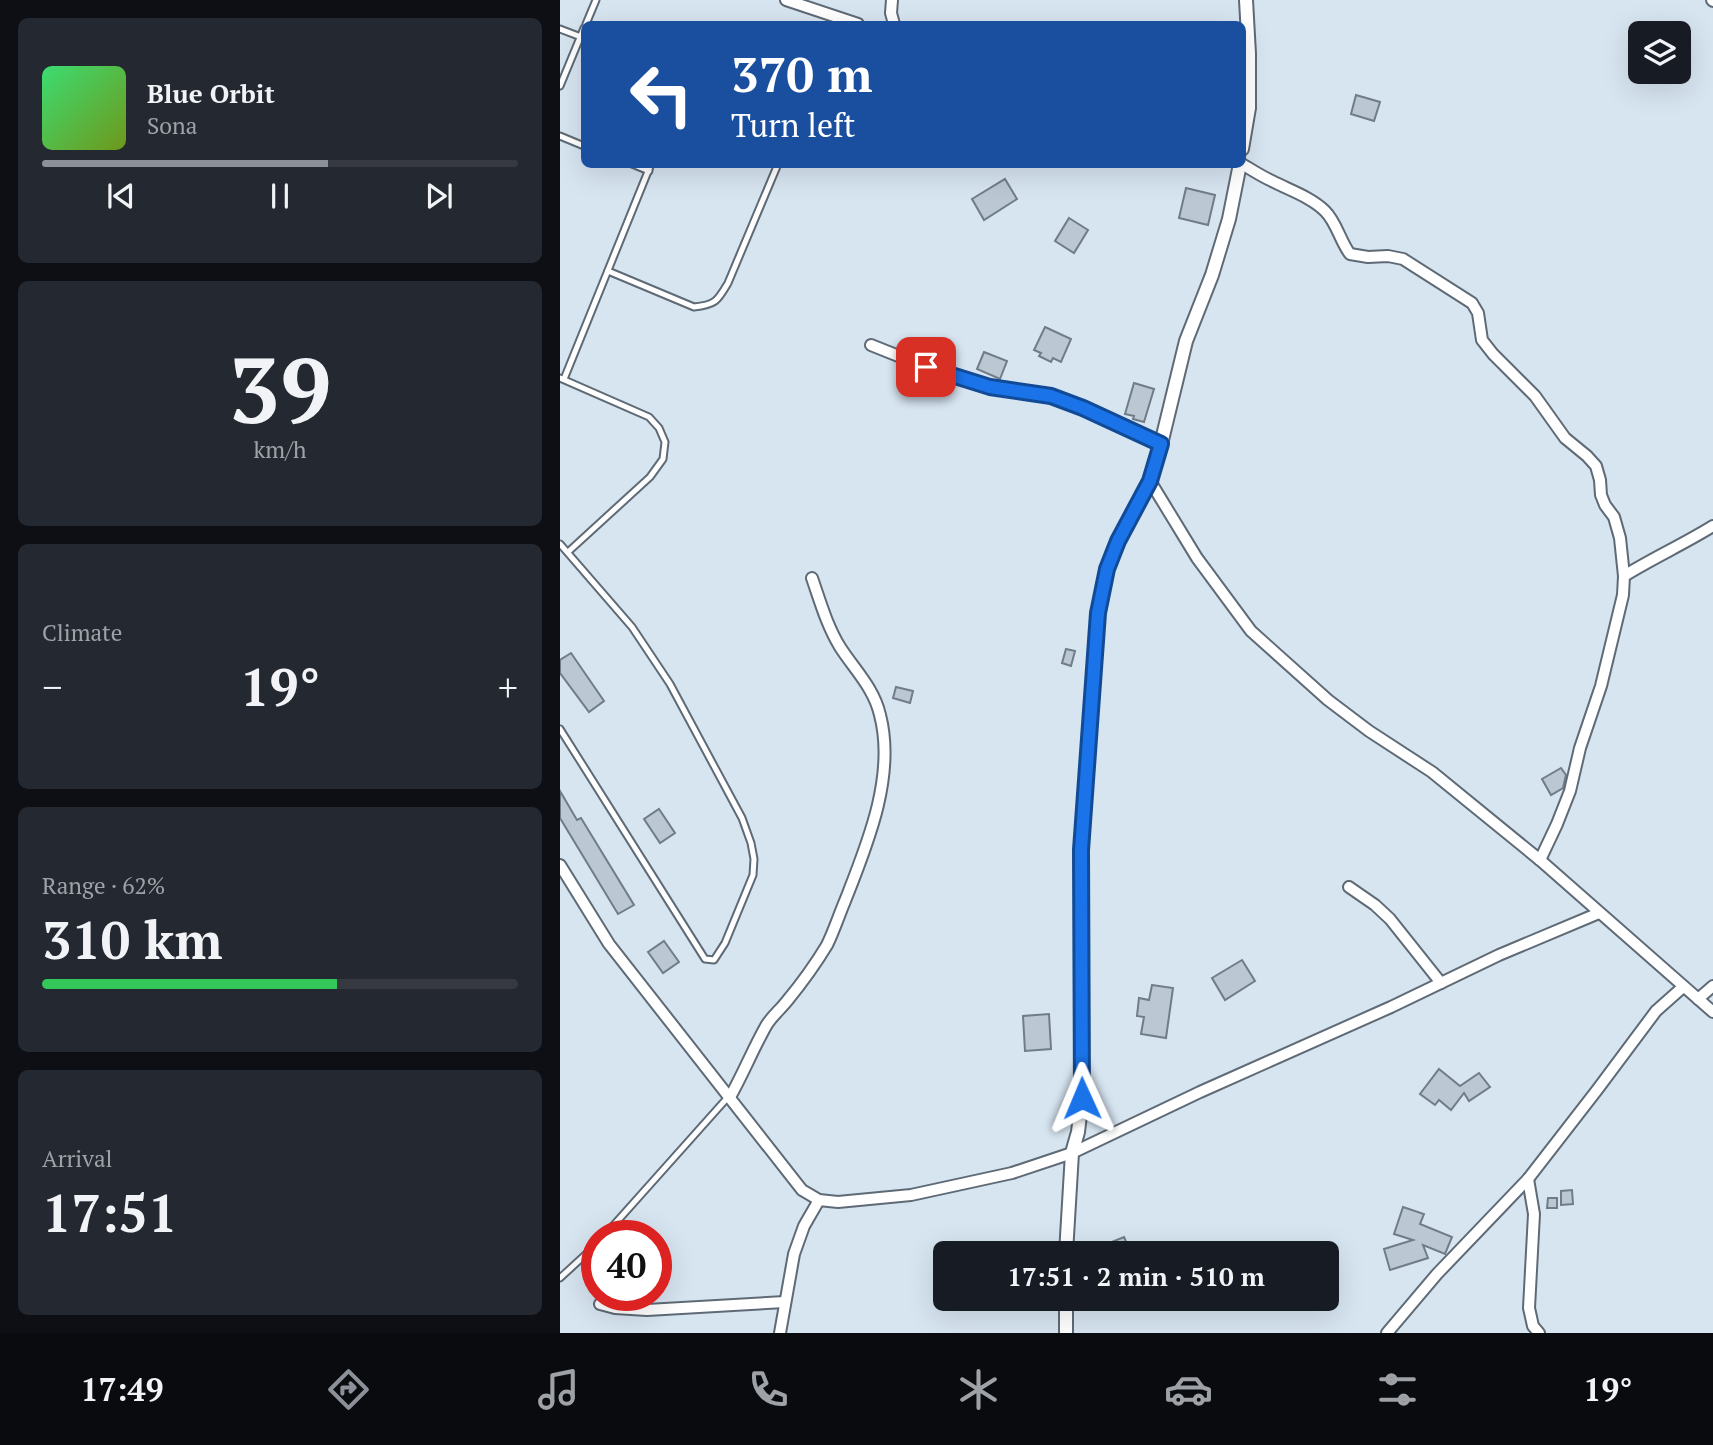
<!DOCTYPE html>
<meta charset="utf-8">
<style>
:root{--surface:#171b24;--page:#242831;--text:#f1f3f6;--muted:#9ea1a6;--line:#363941;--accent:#8c9099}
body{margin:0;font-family:"PT Serif",serif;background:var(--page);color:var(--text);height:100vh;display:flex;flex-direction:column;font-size:26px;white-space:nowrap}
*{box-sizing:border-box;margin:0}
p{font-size:23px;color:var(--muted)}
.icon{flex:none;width:38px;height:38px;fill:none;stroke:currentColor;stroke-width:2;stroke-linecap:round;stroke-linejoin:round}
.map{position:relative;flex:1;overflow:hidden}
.drawer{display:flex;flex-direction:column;gap:18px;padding:18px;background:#0d0f14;width:560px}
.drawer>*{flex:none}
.top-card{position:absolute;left:21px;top:21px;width:665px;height:147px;border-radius:10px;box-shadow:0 7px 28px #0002;background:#1a4fa0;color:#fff;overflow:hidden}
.fabs{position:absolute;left:1068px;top:21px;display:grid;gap:14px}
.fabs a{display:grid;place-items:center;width:63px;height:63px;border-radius:10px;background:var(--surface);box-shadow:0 7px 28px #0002;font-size:35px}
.speed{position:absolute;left:21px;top:1220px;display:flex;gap:14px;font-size:35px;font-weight:700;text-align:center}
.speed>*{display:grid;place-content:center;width:91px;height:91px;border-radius:50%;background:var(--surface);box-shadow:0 7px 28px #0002;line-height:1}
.speed .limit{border:10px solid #d22;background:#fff;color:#111}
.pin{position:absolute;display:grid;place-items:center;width:60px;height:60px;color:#fff;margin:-30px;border-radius:14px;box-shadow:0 4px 10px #0006}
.me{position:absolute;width:77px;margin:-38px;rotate:359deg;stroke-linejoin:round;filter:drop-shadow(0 0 5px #0008)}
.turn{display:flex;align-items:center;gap:24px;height:147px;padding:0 35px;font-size:32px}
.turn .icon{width:91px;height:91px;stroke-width:2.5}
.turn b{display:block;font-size:49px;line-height:60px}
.big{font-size:52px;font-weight:700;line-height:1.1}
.drawer .widget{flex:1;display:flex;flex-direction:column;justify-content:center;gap:10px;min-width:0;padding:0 24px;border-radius:10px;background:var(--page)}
.drawer .dial{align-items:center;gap:0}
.dial b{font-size:91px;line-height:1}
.song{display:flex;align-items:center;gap:21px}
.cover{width:84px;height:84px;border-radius:10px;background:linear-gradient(135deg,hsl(140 70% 55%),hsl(80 70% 35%))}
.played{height:7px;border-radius:4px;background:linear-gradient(90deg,var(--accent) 60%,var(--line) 60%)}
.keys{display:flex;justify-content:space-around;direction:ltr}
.heat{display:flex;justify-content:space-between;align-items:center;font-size:38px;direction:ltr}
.charge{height:10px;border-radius:5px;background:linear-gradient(90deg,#34c759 62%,var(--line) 0)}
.trip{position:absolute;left:373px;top:1241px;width:406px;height:70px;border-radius:10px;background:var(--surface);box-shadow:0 7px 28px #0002;font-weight:700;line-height:70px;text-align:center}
.dock{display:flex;height:112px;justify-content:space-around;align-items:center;background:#090b0e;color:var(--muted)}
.dock .icon{width:49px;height:49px}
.dock .selected{color:var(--accent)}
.dock b{font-size:32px;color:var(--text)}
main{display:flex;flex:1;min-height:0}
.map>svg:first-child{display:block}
</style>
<main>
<section class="drawer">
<div class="widget">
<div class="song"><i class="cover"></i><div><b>Blue Orbit</b><p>Sona</p></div></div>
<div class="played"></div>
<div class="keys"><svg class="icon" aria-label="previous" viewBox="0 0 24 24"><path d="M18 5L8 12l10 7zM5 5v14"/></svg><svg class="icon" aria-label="pause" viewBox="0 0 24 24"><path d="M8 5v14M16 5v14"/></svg><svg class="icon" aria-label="next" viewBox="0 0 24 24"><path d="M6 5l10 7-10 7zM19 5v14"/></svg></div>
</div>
<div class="widget dial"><b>39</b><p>km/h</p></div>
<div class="widget"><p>Climate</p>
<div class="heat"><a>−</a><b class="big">19°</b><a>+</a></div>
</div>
<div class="widget"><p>Range · 62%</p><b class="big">310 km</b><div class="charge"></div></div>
<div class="widget"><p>Arrival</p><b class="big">17:51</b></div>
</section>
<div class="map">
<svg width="1153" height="1333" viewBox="0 0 1153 1333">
<rect width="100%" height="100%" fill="#d7e5f1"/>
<g fill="#bbc8d4" stroke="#707c87" stroke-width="2">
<path d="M796,95l24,7 -6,19 -23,-7z"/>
<path d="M445,179l12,20 -33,21 -12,-21z"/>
<path d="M626,188l29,7 -7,30 -29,-7z"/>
<path d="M509,218l19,12 -14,23 -19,-12z"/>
<path d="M485,327l26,12 -10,23 -8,-4 -2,4 -12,-6 2,-3 -7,-3z"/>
<path d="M424,352l23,9 -7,18 -23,-10z"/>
<path d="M574,383l20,6 -10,33 -11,-3 1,-3 -9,-2z"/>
<path d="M506,649l9,2 -4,15 -9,-3z"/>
<path d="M11,653l33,48 -15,11 -29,-39v-13z"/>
<path d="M336,687l17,4 -3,12 -17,-5z"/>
<path d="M1001,768l5,7 -3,13 -12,7 -9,-16z"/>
<path d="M0,791l17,29 4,-2 53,87 -16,9 -58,-96z"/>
<path d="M99,809l16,24 -15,10 -16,-24z"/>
<path d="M104,941l15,21 -16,11 -15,-21z"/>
<path d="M682,960l13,21 -30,19 -13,-22z"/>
<path d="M592,985l21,3 -7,50 -25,-4 3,-17 -7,-1 2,-18 10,2z"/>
<path d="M489,1014l2,35 -26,2 -2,-35z"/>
<path d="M879,1069l21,17 19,-13 11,14 -21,14 -5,-8 -13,17 -12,-10 -4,5 -15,-11z"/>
<path d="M1012,1190l1,14 -12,1v-14z"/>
<path d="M988,1198h9v10h-10z"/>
<path d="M843,1207l21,7 -4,10 32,13 -7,17 -22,-9 5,13 -38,12 -6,-21 29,-9 -19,-6z"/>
<path d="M564,1237l6,14 -6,2h-11l-4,-10z"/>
</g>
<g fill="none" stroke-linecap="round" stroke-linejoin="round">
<g stroke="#5e6a75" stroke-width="9">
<g id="service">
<path d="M26,24l10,-24"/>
<path d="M0,29l21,8"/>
<path d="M0,86l24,-58"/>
<path d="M0,136l24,10"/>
<path d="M72,164l17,7"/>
<path d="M48,271l86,36c22,-2 24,-7 34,-24l50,-119"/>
<path d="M0,378l89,39 10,11 6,14 -2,17 -13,18 -82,75"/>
<path d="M4,379l87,-215"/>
<path d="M0,544l72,83 38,57 72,134 9,25 3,16 -1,16 -28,68 -11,17 -9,-1 -145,-230"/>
<path d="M44,1236l125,-140"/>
<path d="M0,1278l37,-34"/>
</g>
</g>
<g stroke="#5e6a75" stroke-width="14">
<g id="minor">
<path d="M226,0l72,24"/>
<path d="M332,0l-1,13 3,11"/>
<path d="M1152,0l1,1"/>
<path d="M682,164c10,6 19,12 30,17 17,9 39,16 53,30 12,12 15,30 25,43l18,3 20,-1 15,3 69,44 6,10 4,27 11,14 42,42 30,42 22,18 9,10 4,14 1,15 4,10 9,12 6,21 4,38 -1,19 -22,91 -21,62 -10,43 -13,33 -17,36"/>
<path d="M311,345l55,22 64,20 61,9 32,12 78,36"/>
<path d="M590,481l47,77 54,73 77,69 41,31 63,41 108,88 173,152"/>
<path d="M1064,576c29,-18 60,-32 89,-50"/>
<path d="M0,865l49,79 193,246 17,10 19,2 73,-7 101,-22 60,-20 128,-61 191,-85 108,-52 100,-42"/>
<path d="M789,887l26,18 15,14 51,64"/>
<path d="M1138,999l15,-13"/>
<path d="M170,1097c13,-23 23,-48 36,-71 5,-9 14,-16 21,-25 14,-17 28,-36 40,-56 7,-14 12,-30 18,-44 22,-56 51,-125 35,-186 -6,-27 -26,-46 -40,-68 -13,-21 -20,-46 -28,-69"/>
<path d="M968,1179l6,35 -5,94 4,18 6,7"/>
<path d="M40,1304l15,4 32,2 138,-8"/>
<path d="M220,1333l14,-79 10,-28 15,-26"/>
<path d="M827,1333l50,-59 91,-95 69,-89 59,-79 27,-24"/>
</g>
</g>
<g stroke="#5e6a75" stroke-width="16">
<g id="tertiary">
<path d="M682,149l7,-41v-54l-3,-54"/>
<path d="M506,1253l6,-100 6,-21 4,-34 -1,-248 17,-237 9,-44 11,-28 32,-60 11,-37 25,-103 26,-66 17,-56 11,-55"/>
<path d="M506,1298v35"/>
</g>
</g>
<use href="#service" stroke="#fff" stroke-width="5"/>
<use href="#minor" stroke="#fff" stroke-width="10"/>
<use href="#tertiary" stroke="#fff" stroke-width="12"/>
</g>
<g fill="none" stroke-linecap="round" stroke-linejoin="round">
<g stroke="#114b97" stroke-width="18">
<path id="route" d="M366,367l64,20 61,9 32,12 78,36 -11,37 -32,60 -11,28 -9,44 -17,237 1,248"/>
</g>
<use href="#route" stroke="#1a73e8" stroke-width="12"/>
</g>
</svg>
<div class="fabs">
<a><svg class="icon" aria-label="layers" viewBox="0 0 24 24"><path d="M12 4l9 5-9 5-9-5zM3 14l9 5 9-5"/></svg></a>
</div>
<div class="speed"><div class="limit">40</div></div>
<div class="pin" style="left:366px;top:367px;background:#d93025"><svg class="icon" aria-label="arrive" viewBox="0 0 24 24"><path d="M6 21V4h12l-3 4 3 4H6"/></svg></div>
<svg class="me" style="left:522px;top:1098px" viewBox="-20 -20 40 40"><path d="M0-17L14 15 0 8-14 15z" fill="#1a73e8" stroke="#fff" stroke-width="4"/></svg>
<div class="trip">17:51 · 2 min · 510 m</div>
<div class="top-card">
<div class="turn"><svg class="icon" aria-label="left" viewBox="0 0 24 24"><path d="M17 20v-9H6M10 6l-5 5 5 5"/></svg><div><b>370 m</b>Turn left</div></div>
</div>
</div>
</main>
<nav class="dock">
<b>17:49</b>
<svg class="icon selected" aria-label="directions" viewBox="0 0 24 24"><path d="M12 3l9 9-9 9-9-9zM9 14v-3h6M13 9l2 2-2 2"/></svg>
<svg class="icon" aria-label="music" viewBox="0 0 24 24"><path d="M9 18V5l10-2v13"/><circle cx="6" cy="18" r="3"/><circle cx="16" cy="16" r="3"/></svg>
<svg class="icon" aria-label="phone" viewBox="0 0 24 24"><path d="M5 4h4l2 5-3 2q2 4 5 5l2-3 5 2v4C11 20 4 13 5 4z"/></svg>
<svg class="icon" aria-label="climate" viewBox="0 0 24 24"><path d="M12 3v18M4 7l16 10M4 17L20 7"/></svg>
<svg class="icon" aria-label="car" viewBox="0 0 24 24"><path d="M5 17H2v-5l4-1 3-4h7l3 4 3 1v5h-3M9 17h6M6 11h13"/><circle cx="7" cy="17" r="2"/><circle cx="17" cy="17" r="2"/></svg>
<svg class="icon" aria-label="filters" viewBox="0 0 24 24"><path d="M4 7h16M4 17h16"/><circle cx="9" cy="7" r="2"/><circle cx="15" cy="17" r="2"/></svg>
<b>19°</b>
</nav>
